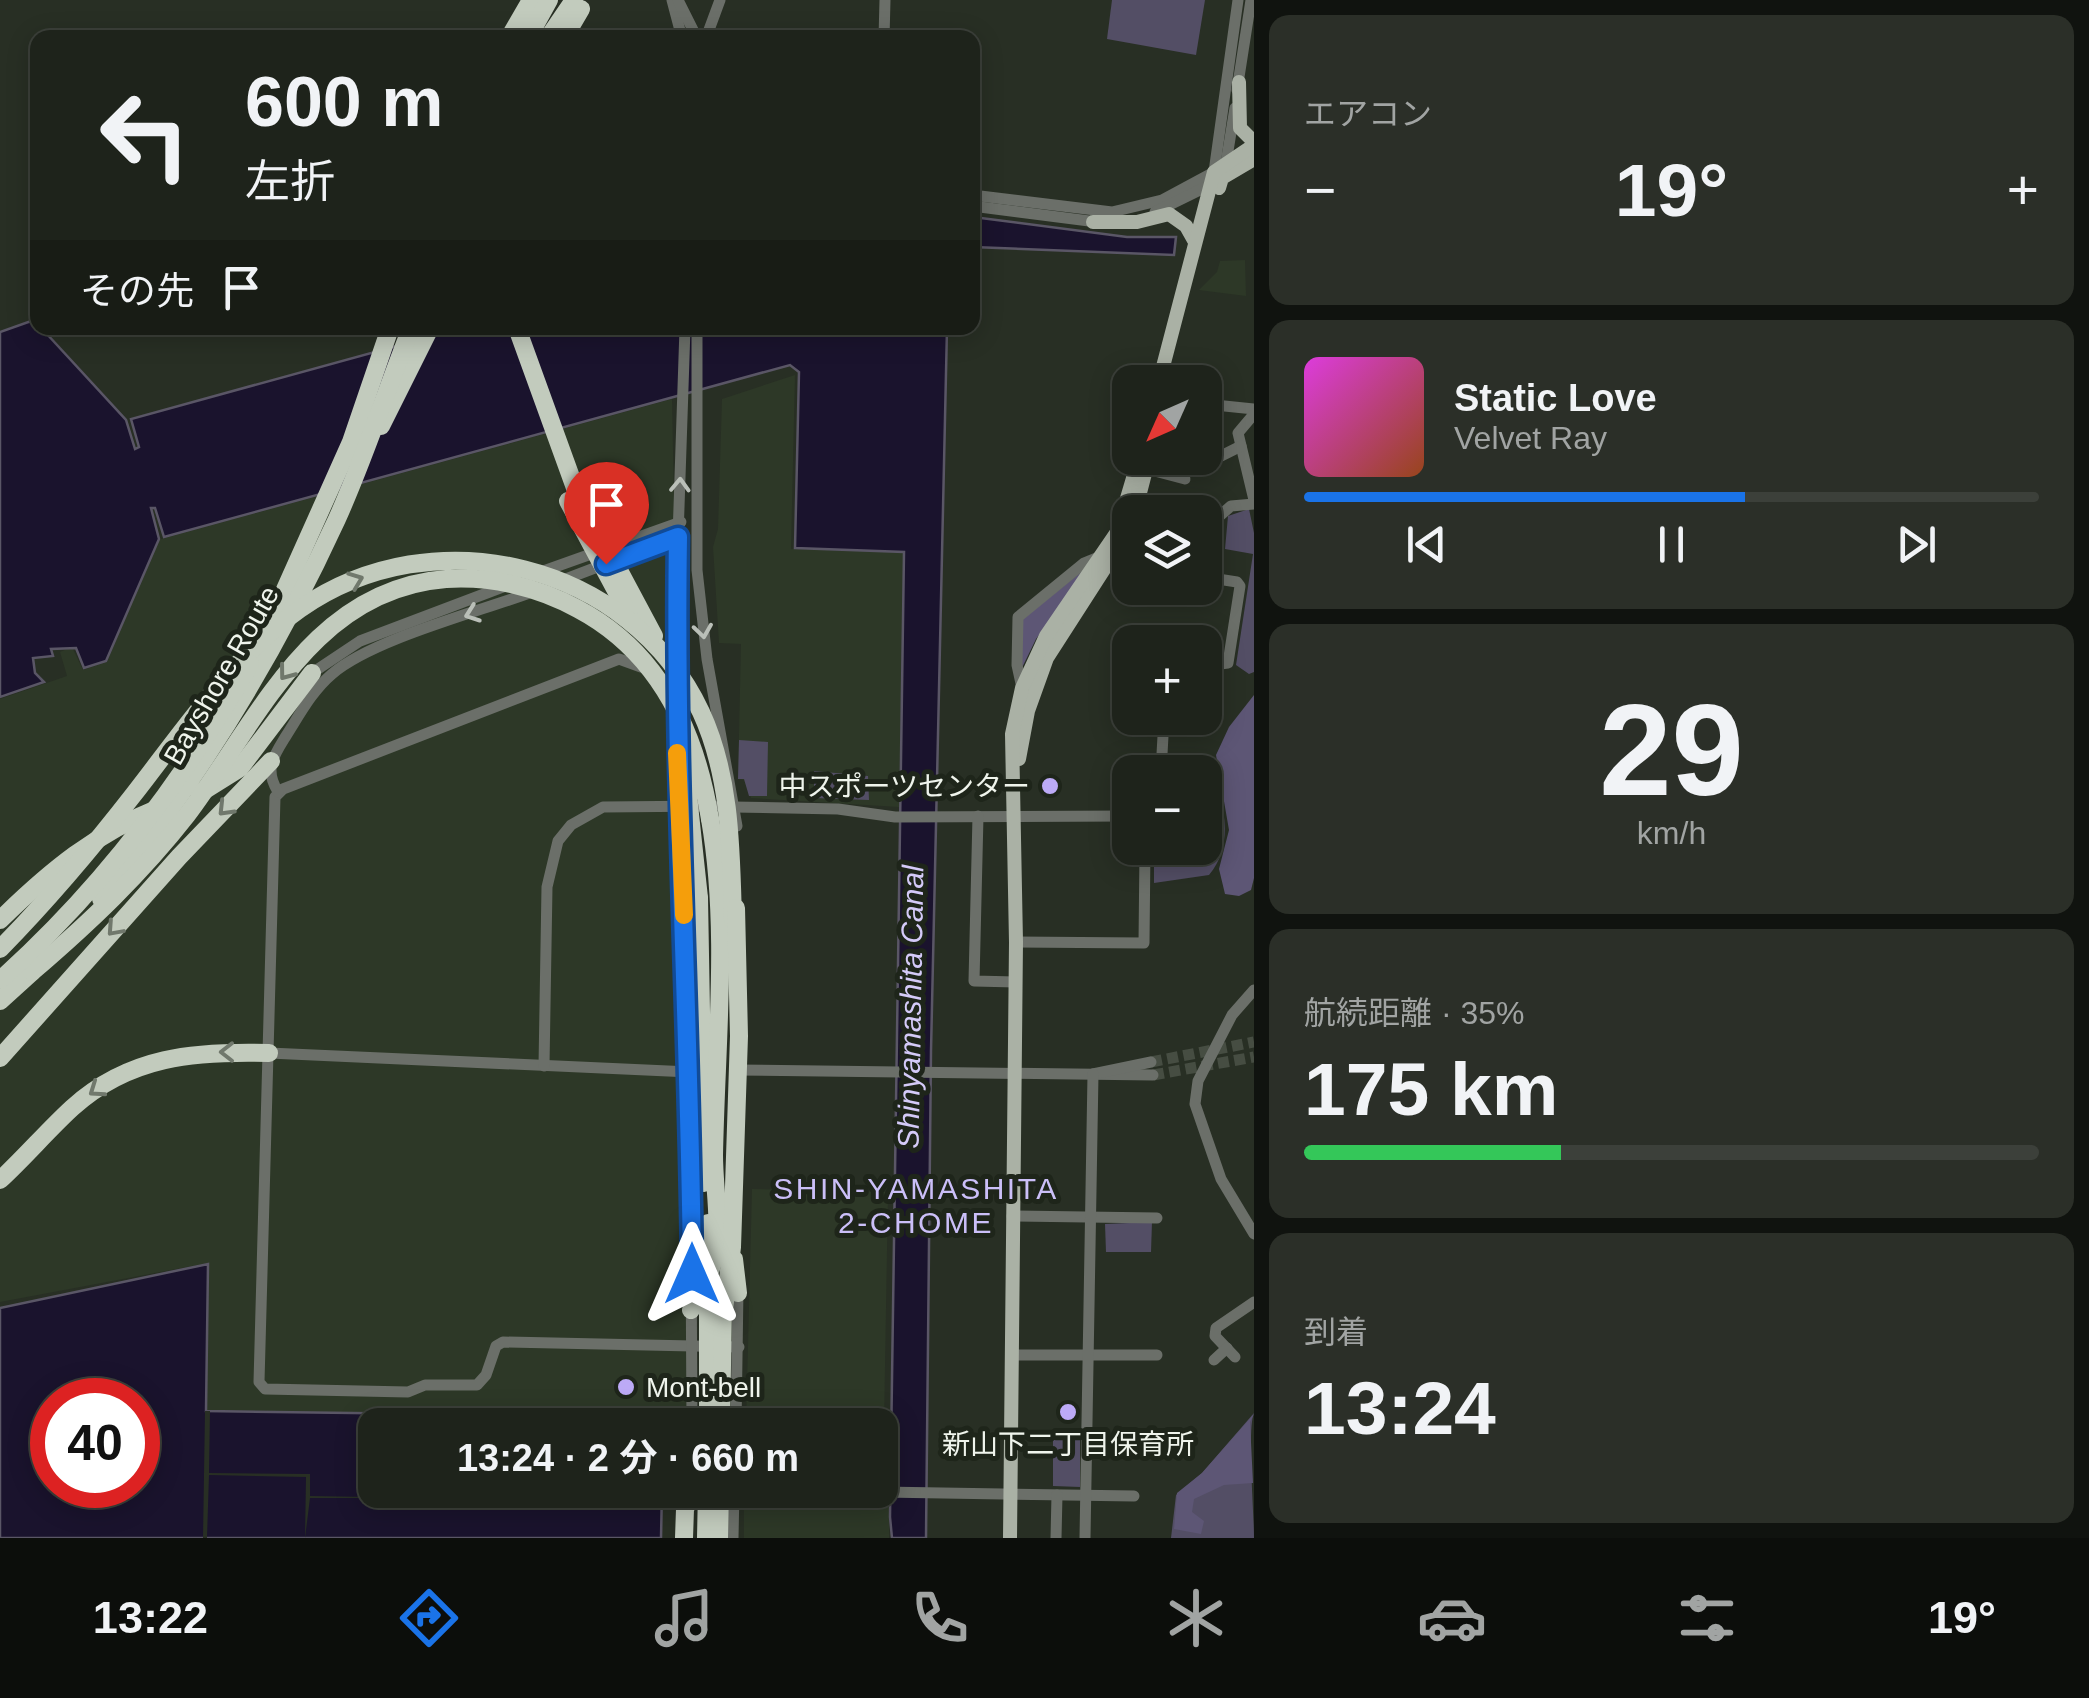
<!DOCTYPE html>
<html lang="ja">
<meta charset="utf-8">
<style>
:root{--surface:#1e231b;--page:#2b2f28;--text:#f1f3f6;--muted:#a1a4a3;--line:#3c403a;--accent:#1a73e8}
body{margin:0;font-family:Helvetica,"Noto Sans JP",sans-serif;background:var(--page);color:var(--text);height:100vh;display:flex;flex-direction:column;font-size:38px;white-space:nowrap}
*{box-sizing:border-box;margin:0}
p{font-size:32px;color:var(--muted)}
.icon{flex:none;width:55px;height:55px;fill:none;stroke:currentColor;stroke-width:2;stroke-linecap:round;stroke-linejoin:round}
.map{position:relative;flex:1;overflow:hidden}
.panel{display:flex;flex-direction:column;gap:15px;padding:15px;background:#10130f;width:835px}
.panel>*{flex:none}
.hud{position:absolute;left:30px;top:30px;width:950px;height:305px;border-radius:20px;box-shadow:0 5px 25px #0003,0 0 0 2px var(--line);background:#1e231b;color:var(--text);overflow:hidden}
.needle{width:65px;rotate:225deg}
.fabs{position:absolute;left:1112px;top:365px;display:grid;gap:20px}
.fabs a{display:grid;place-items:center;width:110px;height:110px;border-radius:20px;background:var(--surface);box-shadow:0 5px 25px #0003,0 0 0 2px var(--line);font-size:50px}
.speed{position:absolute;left:30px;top:1378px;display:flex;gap:20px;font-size:50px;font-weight:700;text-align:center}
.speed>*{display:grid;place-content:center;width:130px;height:130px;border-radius:50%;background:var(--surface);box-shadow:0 5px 25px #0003,0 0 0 2px var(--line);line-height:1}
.speed .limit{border:15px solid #d22;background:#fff;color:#111}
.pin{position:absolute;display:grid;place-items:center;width:85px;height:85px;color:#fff;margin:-102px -42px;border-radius:50% 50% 50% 0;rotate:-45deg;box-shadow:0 0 10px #0007}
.pin .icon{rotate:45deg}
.me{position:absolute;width:110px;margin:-55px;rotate:0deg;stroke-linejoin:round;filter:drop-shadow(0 0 8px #0008)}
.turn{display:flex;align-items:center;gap:35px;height:210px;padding:0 50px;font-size:45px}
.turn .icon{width:130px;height:130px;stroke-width:2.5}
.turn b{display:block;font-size:70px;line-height:85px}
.then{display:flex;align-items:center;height:95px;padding:0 50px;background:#0003;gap:20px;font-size:38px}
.big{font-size:75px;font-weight:700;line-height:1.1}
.panel .card{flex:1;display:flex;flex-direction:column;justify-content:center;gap:15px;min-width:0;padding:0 35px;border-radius:20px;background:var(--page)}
.panel .dial{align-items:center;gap:0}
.dial b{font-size:130px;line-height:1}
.song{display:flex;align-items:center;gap:30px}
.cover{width:120px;height:120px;border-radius:15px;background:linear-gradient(135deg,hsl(300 70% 55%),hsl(20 70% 35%))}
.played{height:10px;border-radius:5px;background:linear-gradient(90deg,var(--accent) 60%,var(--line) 60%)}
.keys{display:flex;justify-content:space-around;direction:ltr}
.heat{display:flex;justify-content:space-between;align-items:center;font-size:55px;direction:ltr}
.charge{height:15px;border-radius:8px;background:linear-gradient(90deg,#34c759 35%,var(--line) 0)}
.trip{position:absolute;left:358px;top:1408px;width:540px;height:100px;border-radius:20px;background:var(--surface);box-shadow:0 5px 25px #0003,0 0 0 2px var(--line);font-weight:700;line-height:100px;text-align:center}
.tab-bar{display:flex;height:160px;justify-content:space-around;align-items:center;background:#0c0e0b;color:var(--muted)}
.tab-bar .icon{width:70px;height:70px}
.tab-bar .selected{color:var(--accent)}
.tab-bar b{font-size:45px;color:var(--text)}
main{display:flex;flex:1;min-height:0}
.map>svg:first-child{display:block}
</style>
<main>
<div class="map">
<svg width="1254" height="1538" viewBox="0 0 1254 1538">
<rect width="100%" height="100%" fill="#282f24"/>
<g fill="#2d3827">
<path d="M1245,260l1,36 -47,-6 18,-18 3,-11z"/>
<path d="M795,375l-4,174 113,3 -5,255 -148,-9 -7,-18 -6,-1 3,-135 -22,-1 -6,-96 5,-18 4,-130z"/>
<path d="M672,399l20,1019 -486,-8 2,-147 -208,39v-603l67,-23 -7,-24 12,-5 11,23 24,-8 51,-122z"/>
<path d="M752,1189l136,3 -5,291 -3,-58h-134z"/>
<path d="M752,1498l137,3v37h-145v-31z"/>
</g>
<g fill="#534e65">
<path d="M1112,0h93l-9,55 -89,-16z"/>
<path d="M1249,509l5,24v139l-5,2 -13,-9 17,-111 -28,-5 3,-33z"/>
<path d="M739,740l29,2 -1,54h-18l-5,-17h-6z"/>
<path d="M1171,754l39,1c10,39 28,86 -1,120l-55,8v-35h51v-76h-37z"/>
<path d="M814,771l54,5 1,24 -55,-2z"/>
<path d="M1152,1222l-1,30h-45l-1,-28z"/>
<path d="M1254,1413c-7,16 0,99 0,125h-83l5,-43 26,-22z"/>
<path d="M1053,1436h27v51l-27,-1z"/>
</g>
<g fill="#5d5675">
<path d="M1091,564l-55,75 -17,35v-52z"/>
<path d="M1254,695v183l-3,12 -12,6 -14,-2 -6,-25 10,-39 -13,-75 13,-28z"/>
<path d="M1254,1414l-4,8 3,61 -29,2 -30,14 -2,13 12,9 -3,13 -27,-5 3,-36 25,-20z"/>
</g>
<g fill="#1a132d" stroke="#5a5666" stroke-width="2.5" fill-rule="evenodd">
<path d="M973,217l154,20h49l-2,18 -201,-8z"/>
<path d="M34,320l92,100 9,29 4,-2 -8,-28 331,-91h485l-16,723 -5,487h-34l-2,-21 14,-965 -109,-4 4,-176 -9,-7 -626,172 -9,-29h-4l8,31 -53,122 -22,7 -8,-20 -25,1 2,7 -20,2 2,15 9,9 -44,15v-365z"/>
<path d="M208,1264l-2,147 457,6v8h-288v65h287l-1,48h-661v-230zM52,1400h86v85h-86z"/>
</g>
<path fill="#282f24" d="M205,1411h5l-1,62 101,1v22l120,2h-120l-5,40 1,-61 -97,-2 -2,63h-4z"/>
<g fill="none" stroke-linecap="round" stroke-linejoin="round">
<g stroke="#464d42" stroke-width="11" stroke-dasharray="11 5.5" stroke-linecap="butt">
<path d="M1151,1062l103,-20"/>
<path d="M1153,1075l101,-18"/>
</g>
<g stroke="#6b6f69" stroke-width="11">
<path d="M672,0l10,38"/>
<path d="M678,0l19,38"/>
<path d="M706,38l14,-38"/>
<path d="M884,38l1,-38"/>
<path d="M1237,90l14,-90"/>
<path d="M1225,169l10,-61"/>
<path d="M972,195l140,17 50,-12 52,-28 24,-172"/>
<path d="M972,206l125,16"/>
<path d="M1155,212l59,-29"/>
<path d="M697,328v242l10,89 30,167"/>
<path d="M1205,404l49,5"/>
<path d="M1254,414l-16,19 16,67"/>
<path d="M1217,458l24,-12"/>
<path d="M1147,469l38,10"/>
<path d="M1205,518l11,1 15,-13 23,-2"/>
<path d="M535,574l146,-52"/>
<path d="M1205,577l32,5 3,4 -12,77 -23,3"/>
<path d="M558,582l123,-47"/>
<path d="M641,667l-22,-8 -336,130 -8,8 -16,585 6,7 143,3 17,-7h52l9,-10 10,-29 7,-4 236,5"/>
<path d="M312,673l48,-32 148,-56"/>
<path d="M1022,688l-5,-23 1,-48 66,-54 17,-7"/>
<path d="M677,756l1,-219 7,-209"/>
<path d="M1161,772l3,-54"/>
<path d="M678,775l12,297 2,353"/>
<path d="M278,792c-14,-23 -5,-35 8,-56 14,-22 26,-45 46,-62 41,-35 146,-62 200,-82"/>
<path d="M733,807l105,2 57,8 235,-1"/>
<path d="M978,816l-4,165 42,1"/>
<path d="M1016,942l128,1 1,-95"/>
<path d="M1254,990l-22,25 -34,66 -3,23 26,75 33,55"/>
<path d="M269,1053l421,19"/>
<path d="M544,1066l3,-179 11,-46 13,-16 32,-18 111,-1"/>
<path d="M735,1070l418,5"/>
<path d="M1093,1074l58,-12"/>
<path d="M1012,1216l145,2"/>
<path d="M1011,1355h146"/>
<path d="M1235,1357l-20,-21 1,-8 38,-26"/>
<path d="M1214,1360l13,-12"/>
<path d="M736,1425l2,-136"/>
<path d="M756,1490l378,6"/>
<path d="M733,1538l1,-48"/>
<path d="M1056,1538l1,-43"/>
<path d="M1085,1538l8,-464"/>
</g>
<g stroke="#aab1a5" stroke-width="14">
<path d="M1239,82l1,46 14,14"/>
<path d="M1219,188l3,-10 32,-19"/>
<path d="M1093,222h44l32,-8 17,12 9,16"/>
<path d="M1159,382l55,-210 40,-27"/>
<path d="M1135,512l14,-54"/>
<path d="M1019,759l9,-48 19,-53 83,-129"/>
<path d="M1010,1538l6,-596 -4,-208 10,-46 24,-52 71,-104 22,-74"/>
</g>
<g stroke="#c2cbbd" stroke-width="18">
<path d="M509,38l22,-38"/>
<path d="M528,38l21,-38"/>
<path d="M548,38l26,-38"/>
<path d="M564,38l17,-29"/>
<path d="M381,426l49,-98"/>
<path d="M200,793l40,-25 72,-95"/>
<path d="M699,898l5,285"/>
<path d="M0,920c50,-49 96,-87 161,-113"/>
<path d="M0,1001l32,-29"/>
<path d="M0,1058l179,-201 92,-96"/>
<path d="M0,1180c25,-23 47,-49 72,-72 57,-52 123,-57 197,-55"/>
<path d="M734,1259l4,34"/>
<path d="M691,1310c8,-17 21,-37 24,-56 6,-34 -1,-66 -1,-99 2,-111 15,-226 -4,-336"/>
<path d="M684,1538l1,-29 8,-18"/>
</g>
<g stroke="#c2cbbd" stroke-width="18">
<path d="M517,328l58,160 79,148"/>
<path d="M568,501l61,114"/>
<path d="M266,632l85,-190 39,-114"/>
<path d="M683,749l16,149"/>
<path d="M101,899c97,-117 172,-241 236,-380 28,-62 49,-128 74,-191"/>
<path d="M0,949c48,-49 92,-101 134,-155 50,-64 99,-138 166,-185 134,-94 331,-46 401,103 30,65 30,138 32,208"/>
<path d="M32,972c57,-49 109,-98 155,-157 71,-94 125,-226 259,-236 45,-3 92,8 132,30 81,43 118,123 132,210"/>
<path d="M0,980c101,-90 183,-199 250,-316"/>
<path d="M723,1317l9,-70 7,-211 -3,-128"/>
<path d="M708,1425v-202"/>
<path d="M721,1425l2,-119"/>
<path d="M706,1538l1,-48"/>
<path d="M719,1538l1,-48"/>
</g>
</g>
<defs><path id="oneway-chevron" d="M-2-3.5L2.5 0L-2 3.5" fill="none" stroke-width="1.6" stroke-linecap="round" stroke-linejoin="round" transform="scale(2.5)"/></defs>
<g stroke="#babfb8">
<use href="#oneway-chevron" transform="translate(680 485) rotate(-88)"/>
<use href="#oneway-chevron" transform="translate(472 614) rotate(160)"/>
<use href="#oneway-chevron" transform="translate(703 631) rotate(82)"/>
</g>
<g stroke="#70786c">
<use href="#oneway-chevron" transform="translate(356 580) rotate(-21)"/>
<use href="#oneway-chevron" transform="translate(286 673) rotate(127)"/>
<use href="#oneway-chevron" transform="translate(225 809) rotate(134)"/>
<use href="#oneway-chevron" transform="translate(114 929) rotate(132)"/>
<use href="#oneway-chevron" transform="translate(227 1052) rotate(180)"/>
<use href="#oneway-chevron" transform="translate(96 1090) rotate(145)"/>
</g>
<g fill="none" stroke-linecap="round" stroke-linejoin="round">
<g stroke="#114b97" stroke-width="25">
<path id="route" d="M606,564l72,-27c-4,246 12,491 14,737"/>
</g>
<use href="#route" stroke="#1a73e8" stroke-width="18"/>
<path stroke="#f59e0b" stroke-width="18" d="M677,753l7,162"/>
</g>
<g fill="#bcaaf6" stroke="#1e251a" stroke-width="4">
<circle cx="1050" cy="786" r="10"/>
<circle cx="626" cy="1387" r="10"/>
<circle cx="1068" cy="1412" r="10"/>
</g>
<g text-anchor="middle" stroke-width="10" stroke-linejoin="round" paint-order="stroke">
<g font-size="28" fill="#eff4ec" stroke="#1e251a">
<text transform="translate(221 675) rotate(-60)" y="10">Bayshore Route</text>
</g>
<g font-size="28" fill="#eff4ec" stroke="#1e251a" text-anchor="end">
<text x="1030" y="796">中スポーツセンター</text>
<text x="646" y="1397" text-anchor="start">Mont-bell</text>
<text x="1068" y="1454" text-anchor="middle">新山下二丁目保育所</text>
</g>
<g font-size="30" font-style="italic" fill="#d4caf8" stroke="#1e251a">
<text transform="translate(911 1007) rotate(-89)" y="10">Shinyamashita Canal</text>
</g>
<g font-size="30" letter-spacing="2.5" fill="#cbbff8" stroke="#1e251a">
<text x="916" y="1199">SHIN-YAMASHITA<tspan x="916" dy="34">2-CHOME</tspan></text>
</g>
</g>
</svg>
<div class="fabs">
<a><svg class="needle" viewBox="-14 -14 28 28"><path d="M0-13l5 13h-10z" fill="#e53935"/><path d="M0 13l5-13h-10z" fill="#a1a4a3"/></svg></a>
<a><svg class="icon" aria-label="layers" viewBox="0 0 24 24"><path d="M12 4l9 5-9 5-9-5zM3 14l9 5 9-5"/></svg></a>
<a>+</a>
<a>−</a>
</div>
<div class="speed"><div class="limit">40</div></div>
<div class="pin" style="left:606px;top:564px;background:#d93025"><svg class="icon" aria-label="arrive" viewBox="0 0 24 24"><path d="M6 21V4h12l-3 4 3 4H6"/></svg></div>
<svg class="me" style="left:692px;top:1274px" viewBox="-20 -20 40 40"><path d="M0-17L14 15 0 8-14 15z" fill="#1a73e8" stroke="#fff" stroke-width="4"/></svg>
<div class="trip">13:24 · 2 分 · 660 m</div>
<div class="hud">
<div class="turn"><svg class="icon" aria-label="left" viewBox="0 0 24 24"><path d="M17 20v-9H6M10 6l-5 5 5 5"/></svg><div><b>600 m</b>左折</div></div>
<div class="then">その先<svg class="icon" aria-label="arrive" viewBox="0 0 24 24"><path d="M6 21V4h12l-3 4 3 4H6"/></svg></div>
</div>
</div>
<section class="panel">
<div class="card"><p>エアコン</p>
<div class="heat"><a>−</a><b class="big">19°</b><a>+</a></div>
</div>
<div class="card">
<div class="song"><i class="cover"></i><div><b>Static Love</b><p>Velvet Ray</p></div></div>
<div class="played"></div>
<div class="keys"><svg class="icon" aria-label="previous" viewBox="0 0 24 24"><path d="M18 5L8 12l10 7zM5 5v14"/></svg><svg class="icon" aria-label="pause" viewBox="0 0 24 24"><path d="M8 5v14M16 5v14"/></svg><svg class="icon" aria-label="next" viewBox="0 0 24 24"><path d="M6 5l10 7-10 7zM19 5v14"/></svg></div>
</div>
<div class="card dial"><b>29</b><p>km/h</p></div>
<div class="card"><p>航続距離 · 35%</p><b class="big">175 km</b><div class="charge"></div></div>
<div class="card"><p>到着</p><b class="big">13:24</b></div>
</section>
</main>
<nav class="tab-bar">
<b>13:22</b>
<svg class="icon selected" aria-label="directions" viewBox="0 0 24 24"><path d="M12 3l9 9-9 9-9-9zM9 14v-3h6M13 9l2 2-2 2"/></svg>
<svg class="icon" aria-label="music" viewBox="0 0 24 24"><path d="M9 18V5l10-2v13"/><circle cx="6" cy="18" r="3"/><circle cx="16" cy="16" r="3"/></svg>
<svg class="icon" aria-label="phone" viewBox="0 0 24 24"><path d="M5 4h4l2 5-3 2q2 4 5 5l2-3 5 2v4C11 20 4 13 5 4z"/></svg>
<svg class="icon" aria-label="climate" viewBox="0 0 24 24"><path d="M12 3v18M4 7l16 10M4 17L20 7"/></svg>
<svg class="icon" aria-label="car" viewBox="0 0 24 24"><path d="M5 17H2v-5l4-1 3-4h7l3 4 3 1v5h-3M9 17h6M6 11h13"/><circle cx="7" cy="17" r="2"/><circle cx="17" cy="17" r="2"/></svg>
<svg class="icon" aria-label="filters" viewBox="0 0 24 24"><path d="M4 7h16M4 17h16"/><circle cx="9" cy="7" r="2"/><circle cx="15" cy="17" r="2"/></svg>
<b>19°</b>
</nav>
